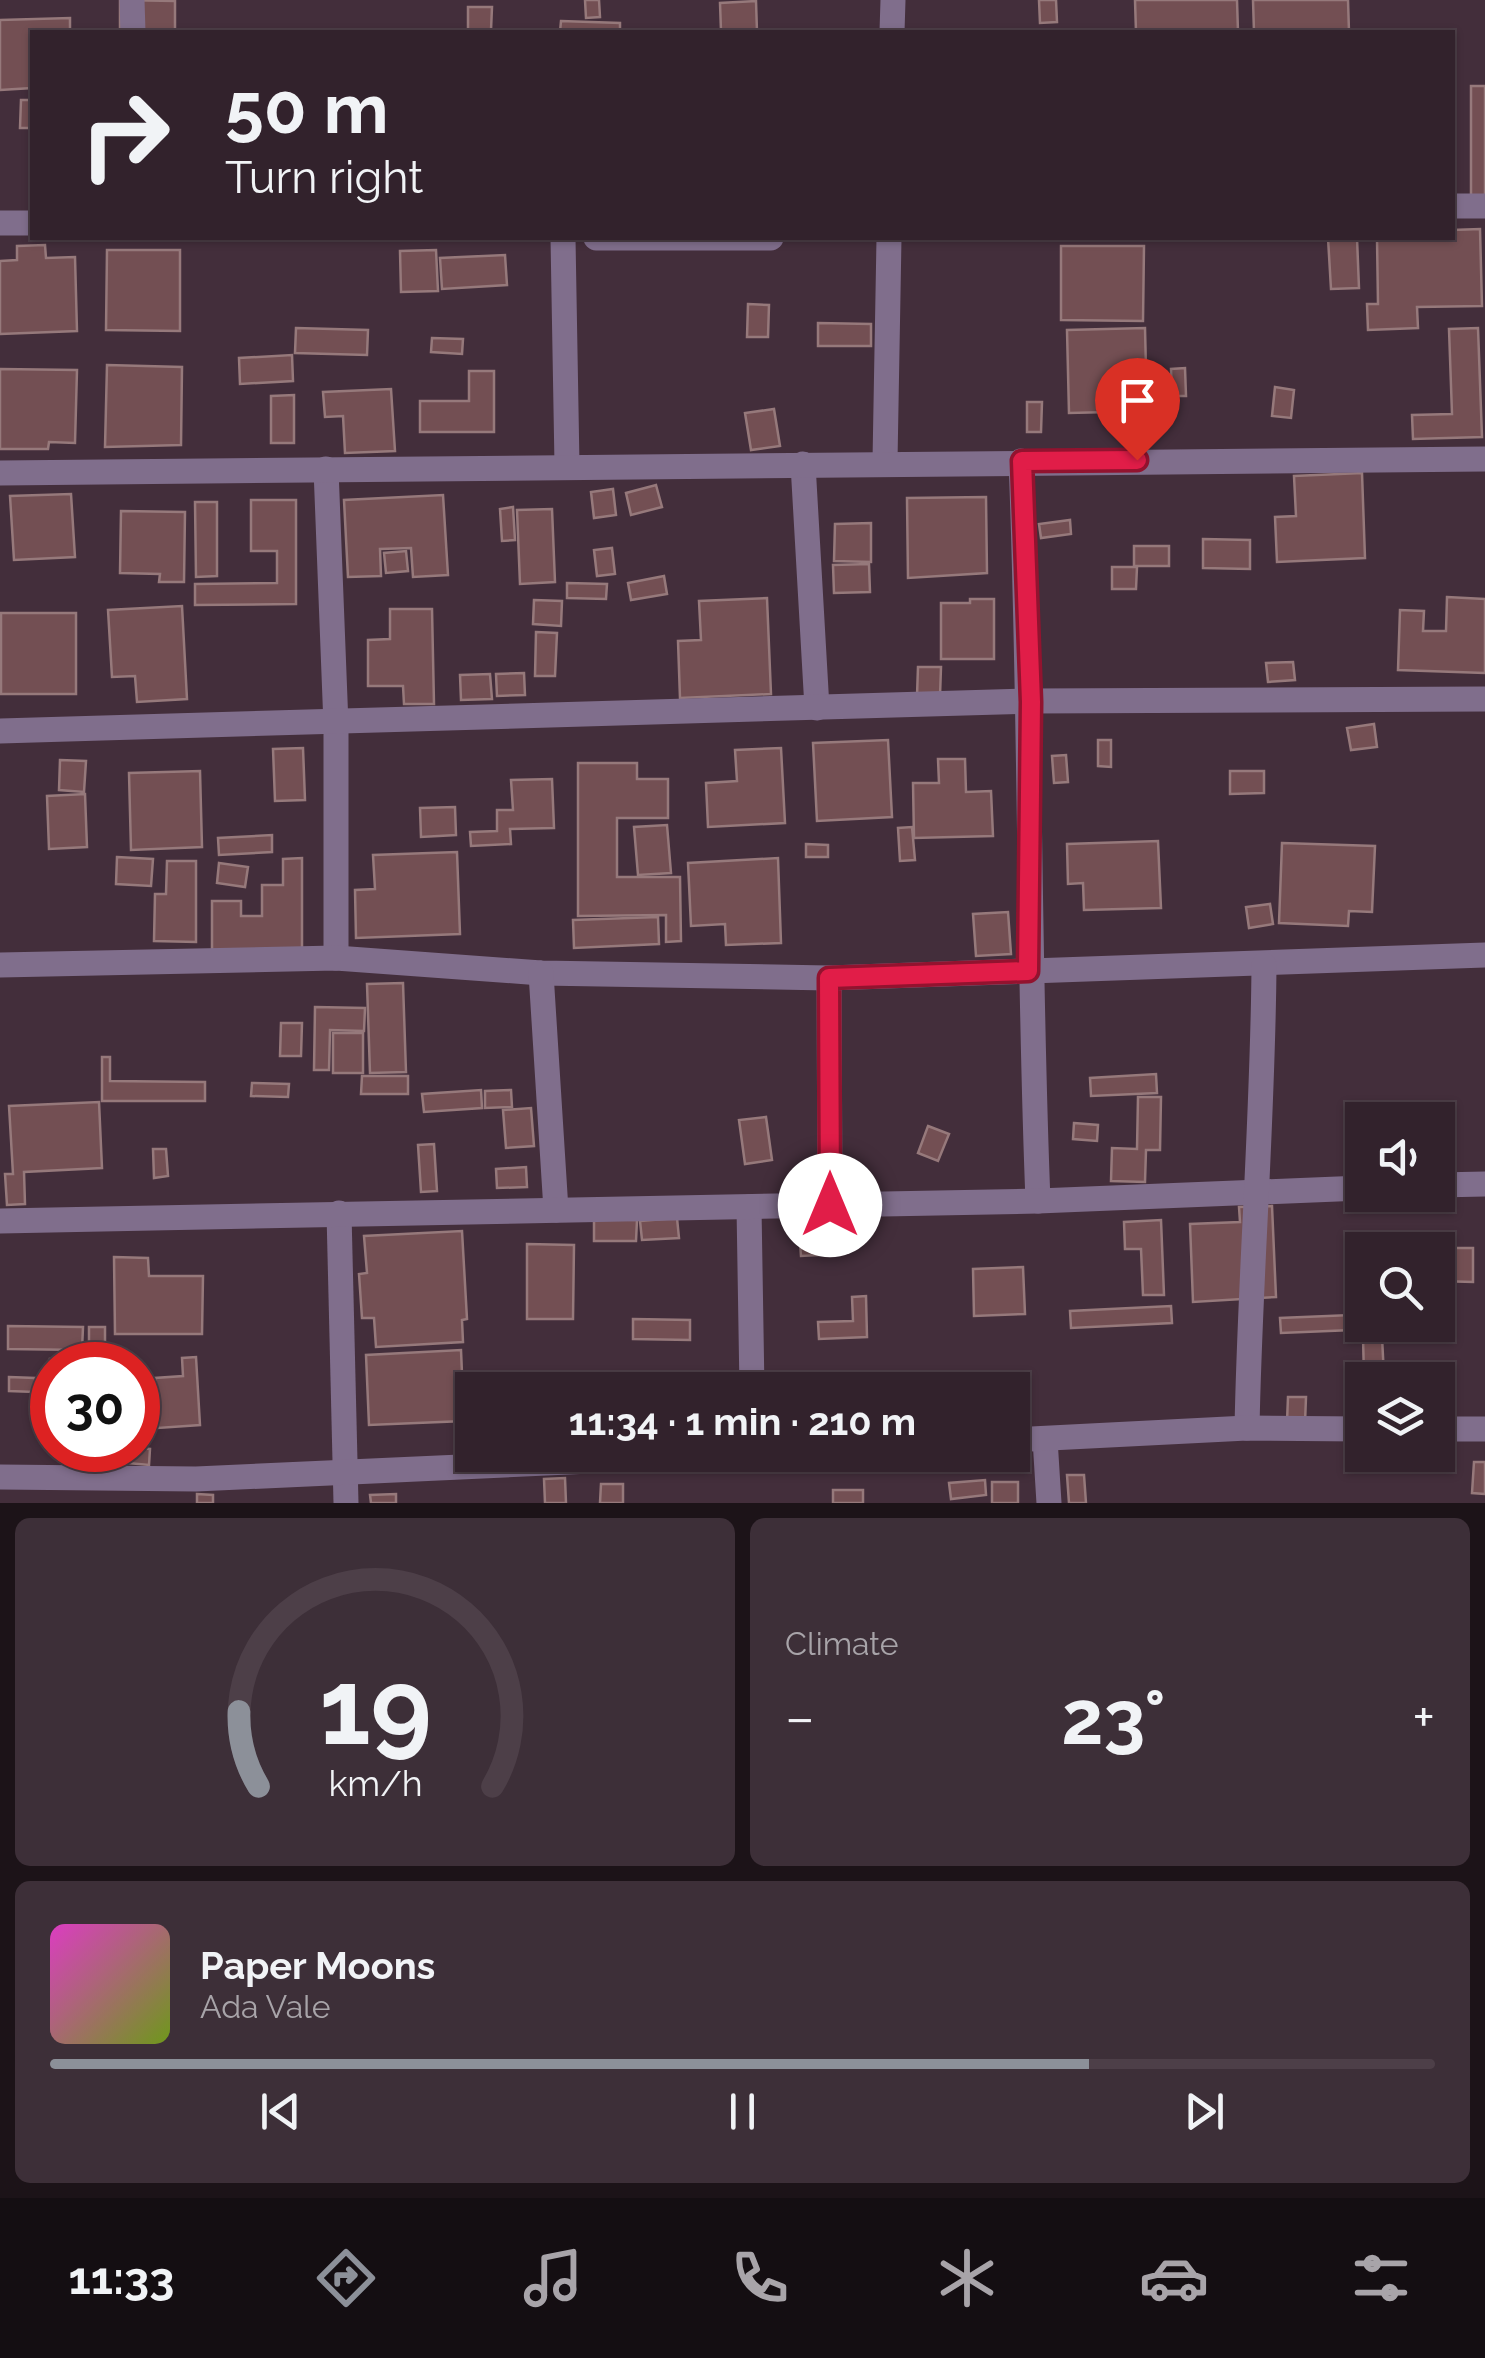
<!DOCTYPE html>
<meta charset="utf-8">
<style>
:root{--surface:#32222c;--page:#3d2f38;--text:#f1f3f6;--muted:#a8a4a9;--line:#4d3f48;--accent:#8c9099}
body{margin:0;font-family:Raleway,sans-serif;background:var(--page);color:var(--text);height:100vh;display:flex;flex-direction:column;font-size:38px;white-space:nowrap}
*{box-sizing:border-box;margin:0}
p{font-size:32px;color:var(--muted)}
.icon{flex:none;width:55px;height:55px;fill:none;stroke:currentColor;stroke-width:2;stroke-linecap:round;stroke-linejoin:round}
.map{position:relative;height:1503px;overflow:hidden}
.drawer{display:flex;flex-direction:column;gap:15px;padding:15px;background:#1c1318;flex:1}
.drawer>*{flex:none}
.guide{position:absolute;left:30px;top:30px;width:1425px;height:210px;border-radius:0px;box-shadow:0 2px 8px #0004,0 0 0 2px var(--line);background:#32222c;color:var(--text);overflow:hidden}
.controls{position:absolute;left:1345px;top:1102px;display:grid;gap:20px}
.controls a{display:grid;place-items:center;width:110px;height:110px;border-radius:0px;background:var(--surface);box-shadow:0 2px 8px #0004,0 0 0 2px var(--line);font-size:50px}
.speed{position:absolute;left:30px;top:1342px;display:flex;gap:20px;font-size:50px;font-weight:700;text-align:center}
.speed>*{display:grid;place-content:center;width:130px;height:130px;border-radius:50%;background:var(--surface);box-shadow:0 2px 8px #0004,0 0 0 2px var(--line);line-height:1}
.speed .limit{border:15px solid #d22;background:#fff;color:#111}
.pin{position:absolute;display:grid;place-items:center;width:85px;height:85px;color:#fff;margin:-102px -42px;border-radius:50% 50% 50% 0;rotate:-45deg;box-shadow:0 0 10px #0007}
.pin .icon{rotate:45deg}
.me{position:absolute;width:110px;margin:-55px;rotate:0deg;stroke-linejoin:round;filter:drop-shadow(0 0 8px #0008)}
.turn{display:flex;align-items:center;gap:35px;height:210px;padding:0 30px;font-size:45px}
.turn .icon{width:130px;height:130px;stroke-width:2.5}
.turn b{display:block;font-size:70px;line-height:85px}
.big{font-size:75px;font-weight:700;line-height:1.1}
.drawer .card{flex:1;display:flex;flex-direction:column;justify-content:center;gap:15px;min-width:0;padding:0 35px;border-radius:15px;background:var(--page)}
.drawer .dial{align-items:center;gap:0}
.dial svg{height:260px;overflow:visible;fill:none;stroke:var(--line);stroke-width:7;stroke-linecap:round;text-anchor:middle}
.dial text{fill:var(--text);stroke:none}
.song{display:flex;align-items:center;gap:30px}
.cover{width:120px;height:120px;border-radius:15px;background:linear-gradient(135deg,hsl(310 70% 55%),hsl(80 70% 35%))}
.played{height:10px;border-radius:5px;background:linear-gradient(90deg,var(--accent) 75%,var(--line) 75%)}
.keys{display:flex;justify-content:space-around;direction:ltr}
.heat{display:flex;justify-content:space-between;align-items:center;font-size:55px;direction:ltr}
.drawer .tiles{flex:1;display:grid;gap:15px;grid-template-columns:1fr 1fr}
.card:last-child{grid-column:span 2}
.trip{position:absolute;left:455px;top:1372px;width:575px;height:100px;border-radius:0px;background:var(--surface);box-shadow:0 2px 8px #0004,0 0 0 2px var(--line);font-weight:700;line-height:100px;text-align:center}
.tab-bar{display:flex;height:160px;justify-content:space-around;align-items:center;background:#140e12;color:var(--muted)}
.tab-bar .icon{width:70px;height:70px}
.tab-bar .selected{color:var(--accent)}
.tab-bar b{font-size:45px;color:var(--text)}
.map>svg:first-child{display:block}
</style>
<div class="map">
<svg width="1485" height="1503" viewBox="0 0 1485 1503">
<rect width="100%" height="100%" fill="#432e3b"/>
<g fill="#734f53" stroke="#96797b" stroke-width="2.5">
<path d="M120,0l55,1v31h-55z"/>
<path d="M585,0h14l1,17 -14,1z"/>
<path d="M1039,0h17l1,22 -17,1z"/>
<path d="M1135,0h102l1,32h-102z"/>
<path d="M1253,0h95l1,32h-95z"/>
<path d="M756,1l1,31h-57l21,-1 -1,-28z"/>
<path d="M468,7h24l-1,23h-23z"/>
<path d="M70,18v14h-38v56l-32,2v-70z"/>
<path d="M561,21l59,2v7l28,2h-88z"/>
<rect x="1471" y="86" width="14" height="110"/>
<path d="M21,100h11v28h-12z"/>
<path d="M1480,229l2,77 -65,1 1,21 -50,2 -1,-26h11l-1,-66h75v-8z"/>
<path d="M1328,238h29l2,50 -28,1z"/>
<path d="M45,245l1,13 29,-1 2,74 -77,3v-73l17,-1v-14z"/>
<path d="M1061,246h83l-1,75 -82,-1z"/>
<path d="M107,250h73v81l-74,-1z"/>
<path d="M436,250l2,41 -37,1 -1,-41z"/>
<path d="M505,255l2,30 -65,4 -2,-31z"/>
<path d="M748,304l21,1 -1,32h-21z"/>
<path d="M818,323l53,1v22h-53z"/>
<path d="M296,328l72,2 -1,25 -72,-2z"/>
<path d="M1145,328l2,84 -28,1 -1,-25h-10l1,24 -40,1 -2,-83z"/>
<path d="M1478,328l4,109 -69,2 -1,-24 40,-1 -3,-85z"/>
<path d="M432,338l31,1 -1,15 -31,-2z"/>
<path d="M292,355l1,26 -53,3 -1,-26z"/>
<path d="M107,365l75,2 -1,78 -76,2z"/>
<path d="M1185,368l1,28h-14l-1,-27z"/>
<path d="M0,369l77,1 -2,73 -26,-1 -1,7h-48z"/>
<path d="M469,371h25v61h-74v-31h49z"/>
<path d="M1275,387l19,3 -3,28 -19,-2z"/>
<path d="M391,389l4,62 -50,2 -2,-37 -18,1 -2,-25z"/>
<path d="M294,395v48h-23v-47z"/>
<path d="M1027,402h15l-1,30h-14z"/>
<path d="M774,409l6,37 -29,4 -6,-37z"/>
<path d="M1362,473l3,85 -88,4 -2,-45 21,-1 -2,-40z"/>
<path d="M656,485l6,22 -31,8 -5,-22z"/>
<path d="M613,489l3,26 -22,3 -3,-26z"/>
<path d="M71,494l4,63 -61,3 -4,-64z"/>
<path d="M443,495l5,80 -35,2 -2,-29 -31,1 1,27 -33,1 -4,-77z"/>
<path d="M986,497l1,76 -79,5 -1,-80z"/>
<path d="M251,500h45v104l-101,1v-21l82,-1v-32h-26z"/>
<path d="M195,502h22v74l-21,1z"/>
<path d="M513,507l2,33 -13,1 -2,-32z"/>
<path d="M552,509l3,73 -35,2 -3,-74z"/>
<path d="M121,511l64,1 -1,70h-25l1,-8 -40,-1z"/>
<path d="M1070,520l1,14 -30,4 -2,-14z"/>
<path d="M871,523v39l-37,-1 1,-37z"/>
<path d="M1203,539l47,1v29l-47,-1z"/>
<rect x="1134" y="546" width="35" height="20"/>
<path d="M612,548l3,26 -18,2 -3,-26z"/>
<path d="M406,551l2,20 -22,2 -2,-20z"/>
<path d="M869,564l1,28 -36,1 -1,-28z"/>
<path d="M1112,567h25l-1,22h-24z"/>
<path d="M664,576l3,18 -36,6 -3,-17z"/>
<path d="M567,583l40,1 -1,15 -39,-1z"/>
<path d="M1447,597l38,2v74l-87,-3 2,-60 24,1 -1,20h23z"/>
<path d="M767,598l4,96 -91,4 -2,-57 23,-1 -2,-39z"/>
<path d="M970,599h24v60h-53v-56h29z"/>
<path d="M534,600l28,1 -1,25 -28,-2z"/>
<path d="M182,606l5,93 -50,3 -2,-26 -23,1 -4,-67z"/>
<path d="M390,609h42l2,95h-30l-1,-18h-35v-46l22,-1z"/>
<rect x="1" y="613" width="75" height="81"/>
<path d="M536,632l21,1 -2,43h-20z"/>
<path d="M1293,662l2,18 -27,2 -2,-19z"/>
<path d="M918,667h23l-1,29h-23z"/>
<path d="M524,673l1,22 -28,1 -1,-22z"/>
<path d="M490,674l2,25 -31,1 -1,-25z"/>
<path d="M1374,724l3,23 -26,3 -4,-22z"/>
<path d="M888,740l4,77 -75,4 -4,-78z"/>
<path d="M1098,740h13v27l-13,-1z"/>
<path d="M303,748l2,52 -30,1 -2,-52z"/>
<path d="M781,748l4,75 -77,4 -2,-44 31,-2 -2,-31z"/>
<path d="M1066,755l2,27 -14,1 -2,-27z"/>
<path d="M938,759h27l1,33 25,-1 2,45 -79,2 -1,-55h26z"/>
<path d="M60,760l26,1 -2,31 -25,-2z"/>
<path d="M578,763h59v16h31v39h-51v59h63l1,64 -15,1v-27l-88,1z"/>
<path d="M200,771l2,76 -71,3 -2,-77z"/>
<path d="M1230,771h34v22l-34,1z"/>
<path d="M552,779l2,49 -44,1 1,15 -40,2 -1,-14 27,-1v-21h16l-2,-30z"/>
<path d="M85,794l2,53 -38,2 -2,-53z"/>
<path d="M455,807l1,28 -35,2 -1,-29z"/>
<path d="M667,825l4,48 -33,2 -4,-48z"/>
<path d="M912,827l3,33 -15,1 -2,-33z"/>
<path d="M272,835v17l-53,3 -1,-17z"/>
<path d="M1158,841l3,67 -77,2 -1,-27 -15,1 -1,-40z"/>
<path d="M1282,843l93,3 -3,66 -23,-1 -1,15 -69,-3z"/>
<path d="M806,844l22,1v12h-22z"/>
<path d="M457,852l3,82 -104,4 -1,-48 20,-1 -2,-34z"/>
<path d="M117,857l36,2 -2,27 -35,-2z"/>
<path d="M302,858v93h-90v-50h29v15h21v-31h21v-26z"/>
<path d="M778,858l3,85 -55,2 -1,-21 -34,2 -3,-63z"/>
<path d="M167,861h29v81l-42,-1 1,-47h11z"/>
<path d="M219,863l29,4 -3,20 -28,-4z"/>
<path d="M1270,904l3,20 -24,4 -3,-21z"/>
<path d="M1008,912l3,42 -35,2 -3,-42z"/>
<path d="M658,917l1,27 -85,4 -1,-28z"/>
<path d="M403,983l3,89 -36,1 -3,-89z"/>
<path d="M315,1007l50,1 -1,23 -34,-1 -1,40h-15z"/>
<path d="M281,1023h21l-1,33h-21z"/>
<rect x="333" y="1033" width="30" height="40"/>
<path d="M102,1057h8v24l95,1v19h-103z"/>
<path d="M1156,1074l1,19 -66,3 -1,-18z"/>
<path d="M362,1076h46v18h-47z"/>
<path d="M252,1083l37,1 -1,13 -37,-1z"/>
<path d="M481,1090l1,18 -58,4 -2,-18z"/>
<path d="M511,1090l1,17 -27,1v-17z"/>
<path d="M1138,1097h23l-1,53h-14l-1,32 -34,-1 1,-33 25,1z"/>
<path d="M99,1102l3,66 -78,4 1,32 -18,1 -2,-31h8l-4,-68z"/>
<path d="M531,1108l3,38 -28,2 -3,-38z"/>
<path d="M766,1117l6,43 -27,4 -6,-44z"/>
<path d="M1074,1123l24,2 -1,16 -24,-2z"/>
<path d="M928,1126l21,8 -11,27 -20,-8z"/>
<path d="M434,1144l3,47 -16,1 -3,-47z"/>
<path d="M153,1149h13l2,27 -14,2z"/>
<path d="M526,1167l1,20 -30,1 -1,-19z"/>
<path d="M1272,1206l4,91 -83,5 -3,-78 50,-2 -1,-15z"/>
<path d="M677,1218l2,20 -37,2 -2,-19z"/>
<path d="M594,1219l43,1 -1,21h-42z"/>
<path d="M1161,1220l3,75h-21l-2,-46h-16l-1,-27z"/>
<path d="M816,1229l2,26 -17,1 -2,-26z"/>
<path d="M462,1231l5,88 -5,1 1,22 -87,5 -2,-29h-12l-3,-44 8,-1 -3,-37z"/>
<path d="M527,1244l47,1 -1,74h-46z"/>
<path d="M1436,1248h37v34l-35,-1z"/>
<path d="M114,1257l34,1 1,18h54l-1,58h-87z"/>
<path d="M1023,1267l2,47 -51,2 -1,-47z"/>
<path d="M866,1296l1,41 -48,2 -1,-17 35,-1 -1,-24z"/>
<path d="M1171,1306l1,17 -101,5 -1,-17z"/>
<path d="M1351,1315l1,15 -71,3 -1,-15z"/>
<path d="M633,1319l57,1v20l-57,-1z"/>
<path d="M1369,1325h20l1,4 -20,2z"/>
<path d="M8,1326l75,1 -1,23 -74,-1z"/>
<rect x="89" y="1327" width="16" height="22"/>
<path d="M1363,1337h19l2,39 -20,1z"/>
<path d="M461,1350l3,71 -95,4 -3,-70z"/>
<path d="M196,1357l4,68 -42,3 -3,-50 28,-2 -1,-18z"/>
<path d="M50,1359l48,1v5h-46v72z"/>
<path d="M9,1377l26,1v14l-26,-1z"/>
<path d="M138,1377h6l-1,43h-5z"/>
<path d="M1288,1397h18l-1,26 -18,-1z"/>
<path d="M138,1448l12,1 -1,16 -21,-2 1,-13z"/>
<path d="M1474,1462h11v32l-13,-1z"/>
<path d="M1067,1475h17l2,28h-17z"/>
<path d="M565,1478l1,25h-21l-1,-24z"/>
<path d="M985,1480l1,15 -35,4 -2,-16z"/>
<rect x="992" y="1482" width="26" height="21"/>
<path d="M601,1484h22v19h-23z"/>
<rect x="833" y="1490" width="30" height="13"/>
<path d="M197,1494l16,1v8h-16z"/>
<path d="M396,1494v9h-25l-1,-8z"/>
</g>
<g fill="none" stroke-linecap="round" stroke-linejoin="round">
<g stroke="#806e8c" stroke-width="25">
<path d="M132,0l1,32"/>
<path d="M892,32l1,-32"/>
<path d="M1452,206h33"/>
<path d="M0,223h32"/>
<path d="M563,238l4,227"/>
<path d="M596,238h175"/>
<path d="M885,461l4,-223"/>
<path d="M1021,461c10,246 7,493 17,740"/>
<path d="M803,464l14,244"/>
<path d="M326,469l10,256v233"/>
<path d="M0,473l1485,-14"/>
<path d="M0,731l1031,-30 454,-2"/>
<path d="M0,965l336,-7 205,15 288,5 656,-23"/>
<path d="M541,973l15,237"/>
<path d="M829,978l1,227"/>
<path d="M1438,1185l47,-1"/>
<path d="M749,1207l3,183"/>
<path d="M339,1213l7,290"/>
<path d="M0,1221l1038,-20 324,-13"/>
<path d="M1247,1428c3,-155 16,-308 17,-463"/>
<path d="M1438,1429h47"/>
<path d="M1045,1439l4,64"/>
<path d="M1012,1440l235,-12 115,1"/>
<path d="M0,1477l196,2 528,-24"/>
</g>
</g>
<g fill="none" stroke-linecap="round" stroke-linejoin="round">
<g stroke="#92132f" stroke-width="25">
<path id="route" d="M830,1205l-1,-227 199,-7 3,-269 -9,-241 115,-1"/>
</g>
<use href="#route" stroke="#e11d48" stroke-width="18"/>
</g>
</svg>
<div class="controls">
<a><svg class="icon" aria-label="sound" viewBox="0 0 24 24"><path d="M4 9h4l5-4v14l-5-4H4zM17 9q2 3 0 6"/></svg></a>
<a><svg class="icon" aria-label="search" viewBox="0 0 24 24"><circle cx="10" cy="10" r="6"/><path d="M15 15l6 6"/></svg></a>
<a><svg class="icon" aria-label="layers" viewBox="0 0 24 24"><path d="M12 4l9 5-9 5-9-5zM3 14l9 5 9-5"/></svg></a>
</div>
<div class="speed"><div class="limit">30</div></div>
<div class="pin" style="left:1137px;top:460px;background:#d93025"><svg class="icon" aria-label="arrive" viewBox="0 0 24 24"><path d="M6 21V4h12l-3 4 3 4H6"/></svg></div>
<svg class="me" style="left:830px;top:1205px" viewBox="-20 -20 40 40"><circle r="19" fill="#fff"/><path d="M0-13L10 11 0 6-10 11z" fill="#e11d48"/></svg>
<div class="trip">11:34 · 1 min · 210 m</div>
<div class="guide">
<div class="turn"><svg class="icon" aria-label="right" viewBox="0 0 24 24"><path d="M7 20v-9h11M14 6l5 5-5 5"/></svg><div><b>50 m</b>Turn right</div></div>
</div>
</div>
<section class="drawer">
<div class="tiles">
<div class="card dial"><svg viewBox="0 0 100 80">
<path d="M14 69A42 42 0 1 1 86 69"/>
<path d="M14 69A42 42 0 0 1 8 46" stroke="#8c9099"/>
<text x="50" y="56" font-size="32" font-weight="700">19</text>
<text x="50" y="72" font-size="11">km/h</text>
</svg></div>
<div class="card"><p>Climate</p>
<div class="heat"><a>−</a><b class="big">23°</b><a>+</a></div>
</div>
<div class="card">
<div class="song"><i class="cover"></i><div><b>Paper Moons</b><p>Ada Vale</p></div></div>
<div class="played"></div>
<div class="keys"><svg class="icon" aria-label="previous" viewBox="0 0 24 24"><path d="M18 5L8 12l10 7zM5 5v14"/></svg><svg class="icon" aria-label="pause" viewBox="0 0 24 24"><path d="M8 5v14M16 5v14"/></svg><svg class="icon" aria-label="next" viewBox="0 0 24 24"><path d="M6 5l10 7-10 7zM19 5v14"/></svg></div>
</div>
</div>
</section>
<nav class="tab-bar">
<b>11:33</b>
<svg class="icon selected" aria-label="directions" viewBox="0 0 24 24"><path d="M12 3l9 9-9 9-9-9zM9 14v-3h6M13 9l2 2-2 2"/></svg>
<svg class="icon" aria-label="music" viewBox="0 0 24 24"><path d="M9 18V5l10-2v13"/><circle cx="6" cy="18" r="3"/><circle cx="16" cy="16" r="3"/></svg>
<svg class="icon" aria-label="phone" viewBox="0 0 24 24"><path d="M5 4h4l2 5-3 2q2 4 5 5l2-3 5 2v4C11 20 4 13 5 4z"/></svg>
<svg class="icon" aria-label="climate" viewBox="0 0 24 24"><path d="M12 3v18M4 7l16 10M4 17L20 7"/></svg>
<svg class="icon" aria-label="car" viewBox="0 0 24 24"><path d="M5 17H2v-5l4-1 3-4h7l3 4 3 1v5h-3M9 17h6M6 11h13"/><circle cx="7" cy="17" r="2"/><circle cx="17" cy="17" r="2"/></svg>
<svg class="icon" aria-label="filters" viewBox="0 0 24 24"><path d="M4 7h16M4 17h16"/><circle cx="9" cy="7" r="2"/><circle cx="15" cy="17" r="2"/></svg>
</nav>
